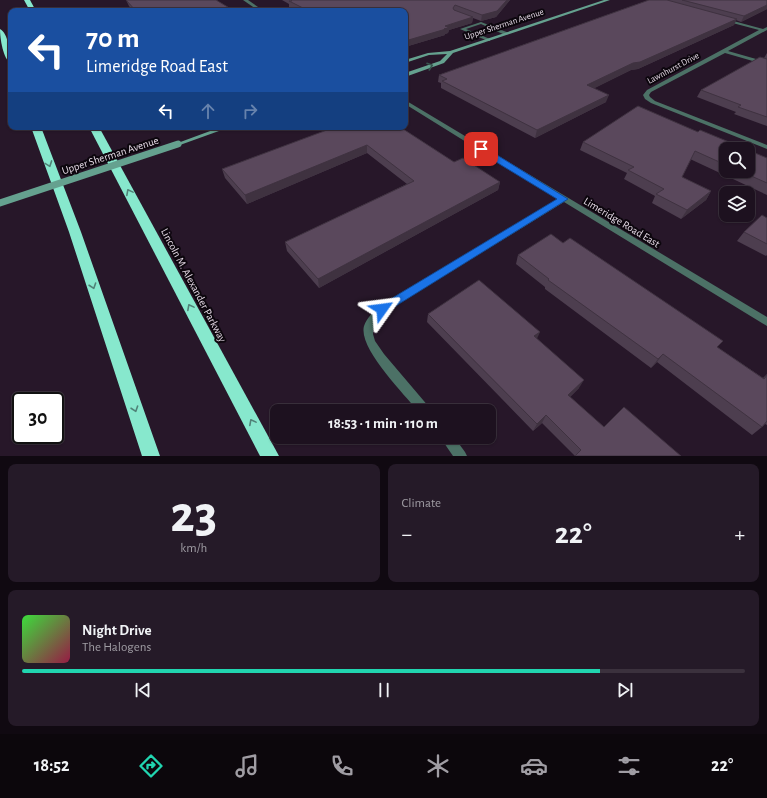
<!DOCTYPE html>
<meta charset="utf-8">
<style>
:root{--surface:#1d111f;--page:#251a28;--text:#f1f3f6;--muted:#a09da4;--line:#3b313d;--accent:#21d5b0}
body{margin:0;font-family:"Alegreya Sans",sans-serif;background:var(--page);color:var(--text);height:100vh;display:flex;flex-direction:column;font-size:15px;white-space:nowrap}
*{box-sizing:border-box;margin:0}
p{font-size:13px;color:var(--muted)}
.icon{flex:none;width:22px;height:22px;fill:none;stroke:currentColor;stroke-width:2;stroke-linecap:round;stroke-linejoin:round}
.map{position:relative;height:456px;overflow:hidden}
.details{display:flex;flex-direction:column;gap:8px;padding:8px;background:#100911;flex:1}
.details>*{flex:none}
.top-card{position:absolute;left:8px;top:8px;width:400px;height:122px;border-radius:8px;box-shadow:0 1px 3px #0004,0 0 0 1px var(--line);background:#1a4fa0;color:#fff;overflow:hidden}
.fabs{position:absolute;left:719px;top:142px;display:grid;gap:8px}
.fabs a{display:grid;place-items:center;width:36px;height:36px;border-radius:8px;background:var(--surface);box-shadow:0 1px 3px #0004,0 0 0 1px var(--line);font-size:20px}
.speed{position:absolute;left:12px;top:392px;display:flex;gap:8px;font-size:20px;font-weight:700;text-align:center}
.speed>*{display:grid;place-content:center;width:52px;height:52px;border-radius:50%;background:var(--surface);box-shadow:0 1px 3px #0004,0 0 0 1px var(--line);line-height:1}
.speed .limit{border:2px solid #111;border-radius:6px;background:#fff;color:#111}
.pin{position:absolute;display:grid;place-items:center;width:34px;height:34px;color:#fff;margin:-17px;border-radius:8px;box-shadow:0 2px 6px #0006}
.me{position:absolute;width:44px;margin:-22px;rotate:59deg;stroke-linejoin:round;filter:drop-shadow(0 0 3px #0008)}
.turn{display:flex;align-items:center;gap:14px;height:84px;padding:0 12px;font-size:18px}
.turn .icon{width:52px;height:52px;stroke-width:2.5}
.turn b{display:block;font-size:28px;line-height:34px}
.lanes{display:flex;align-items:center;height:38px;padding:0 12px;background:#0003;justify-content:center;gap:20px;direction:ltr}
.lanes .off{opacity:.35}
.big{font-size:30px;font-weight:700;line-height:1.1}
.details .tile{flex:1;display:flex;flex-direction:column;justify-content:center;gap:6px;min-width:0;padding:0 14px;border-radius:8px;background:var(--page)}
.details .dial{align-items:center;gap:0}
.dial b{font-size:52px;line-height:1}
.song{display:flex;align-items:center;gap:12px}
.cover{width:48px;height:48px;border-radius:6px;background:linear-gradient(135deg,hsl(120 70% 55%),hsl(340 70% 35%))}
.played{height:4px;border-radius:2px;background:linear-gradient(90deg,var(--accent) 80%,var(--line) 80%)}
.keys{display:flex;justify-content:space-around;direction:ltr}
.heat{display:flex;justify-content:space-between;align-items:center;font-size:22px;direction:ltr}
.details .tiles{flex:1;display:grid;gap:8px;grid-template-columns:1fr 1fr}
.tile:last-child{grid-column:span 2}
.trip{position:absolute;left:270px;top:404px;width:226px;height:40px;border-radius:8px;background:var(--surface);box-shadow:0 1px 3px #0004,0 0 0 1px var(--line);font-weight:700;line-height:40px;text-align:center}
.dock{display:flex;height:64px;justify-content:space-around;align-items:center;background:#0c070c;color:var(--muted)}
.dock .icon{width:28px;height:28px}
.dock .current{color:var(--accent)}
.dock b{font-size:18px;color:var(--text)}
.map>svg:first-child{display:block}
</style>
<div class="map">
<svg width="767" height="456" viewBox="0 0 767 456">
<rect width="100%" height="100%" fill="#271729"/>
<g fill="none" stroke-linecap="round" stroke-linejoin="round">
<path fill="#4c7166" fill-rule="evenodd" d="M481,22l28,11v1l-4,1 -24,-11 -15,5 24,10v2h-2l-28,-12z"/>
<g fill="#4c7166" fill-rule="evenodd">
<path d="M243,0h5l16,11h-5z"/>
<path d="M726,19l37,10 4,-2v3l-39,21 39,11v3l-42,-12 -74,39 -2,3 1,2 5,4 112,44v4l-116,-46 -6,-4 -2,-4 4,-5 112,-60 -34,-9z"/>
<path d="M405,100l362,217v9l-203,-124 -179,110 -8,9 -3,5 -1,8 2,7 9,13 45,53 2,4h-13c-14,-17 -60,-63 -54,-85 3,-8 9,-14 15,-20l179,-107 -153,-95z"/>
<path d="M440,437h14l11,15 2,4h-14z"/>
</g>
<g fill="#65a18f" fill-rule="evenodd">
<path d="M604,0h6l-157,53 -9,10 -39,14v-4l35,-12 7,-7 -18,1 -24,8v-3l23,-7 22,-2z"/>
<path d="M221,127h9l-50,18h-4l-1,-1z"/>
</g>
<g fill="#87e8cd" fill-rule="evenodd">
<path d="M24,0h6l6,11h-6z"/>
<path d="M0,29c8,4 11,25 11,34 -8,-3 -11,-25 -11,-34z"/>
<path d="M31,127h10l40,105 79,224h-18l-73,-224z"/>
<path d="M89,127h10l180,329h-19z"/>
</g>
<path stroke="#65a18f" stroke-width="7" d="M0,203l178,-59"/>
</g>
<g fill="#4d3e4f">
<path d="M126,0h90l15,9 1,2h-99l-4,-5z"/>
<path d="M282,0h228l-14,17 -15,4 -8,-3 -1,5 -23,7 -1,3 -3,1v1l-40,12v-36h-107l-9,-4v-3z"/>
<path d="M649,0h118v9l-26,13 -5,-2 -2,5 -96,44 -7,1 -37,18 12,14 -71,36 -94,-50v-5l-3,-1 1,-7z"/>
<path d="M767,53v73l-33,-12 2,-2 -39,-15 4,-7 63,-32z"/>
<path d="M332,127h68l54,35 46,20 -2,8 -179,98 -32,-37 -2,-9 122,-58 -40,-31 -120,51 -22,-26 -3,-9 111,-41z"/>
<path d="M583,142l143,7v22h22l19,-13v37l-77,-36 -8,18 29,14 -5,9 -25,19 -29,-16 3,-7 -31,-17 3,-6 -47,-23z"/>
<path d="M767,218v37l-1,1 -29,-15 7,-9z"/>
<path d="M518,255l199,92 46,31 4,-4v51l-2,-1 -3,3 -10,8 -95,-73 -6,6 -106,-79v-2l-29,-23z"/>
<path d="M428,314l109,25 42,49 -9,9 34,30 -29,29 -33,-33 -9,8 -106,-109z"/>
</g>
<g fill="#3f3240">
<path d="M507,0h3l-14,17 -15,4 1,-6z"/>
<path d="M767,5v4l-26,13 3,-6z"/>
<path d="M231,9l1,2h-10z"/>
<path d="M473,17l-1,6 -23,7 -1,3 -3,1v1l-40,12v-6l40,-15z"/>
<path d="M737,19l-3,6 -96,44 -7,1 -46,23 2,-8 46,-22z"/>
<path d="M609,95l-3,7 -71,36 2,-8z"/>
<path d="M367,145v8l-120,51 -2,-9z"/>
<path d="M500,182l-2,8 -179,98 -1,-9z"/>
<path d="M711,191l-5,9 -25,19 6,-9z"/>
<path d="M540,332l-4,9 -2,-5z"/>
<path d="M663,354l-6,8 -6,6 7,-9z"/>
<path d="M584,380l-5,8 -16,15 5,-8z"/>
<path d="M546,415l-4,8 -9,8 4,-7z"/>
</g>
<g fill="#5a485c" stroke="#3f3240">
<path d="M126,0h90l15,9 -9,2h-86z"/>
<path d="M291,0h216l-10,11 -15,4 -27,-10 -2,3 1,2 19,7 -28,9 4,2 -5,1h2l-41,12v-30h-96l-20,-10h3z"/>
<path d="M649,0h18l70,19 -97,43 -7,1 -46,22 22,10 -72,35 -95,-49 5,-2 -8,-4z"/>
<path d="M682,0h85v5l-23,11z"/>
<path d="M760,57l7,2v58l-29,-10 3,-2 -40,-15z"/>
<path d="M638,106l60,26 2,-2 46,19h-20v16l-31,-14 -13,26 29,14 -24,19 -31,-16 8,-5 -36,-19 6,-3 -51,-25z"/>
<path d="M335,127h65l54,35 9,-4 37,24 -182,97 -33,-37 129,-61 -47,-36 -122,50 -23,-26z"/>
<path d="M748,150l19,8v25l-27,-12h8z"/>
<path d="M762,215l5,3v26l-23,-12z"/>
<path d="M551,234l12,9 7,-5 153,103 -6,6 47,32 3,-4v46l-5,6 -99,-73 -5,5 -110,-79 1,-1 -31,-24z"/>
<path d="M479,280l61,52 -6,4 50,44 -16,15 36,32 20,-20 57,49h-106l6,-6 -35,-35 -9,9 -109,-110z"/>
</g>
<defs><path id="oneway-chevron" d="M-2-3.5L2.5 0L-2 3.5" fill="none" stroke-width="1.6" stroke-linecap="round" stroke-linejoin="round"/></defs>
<use stroke="#38544e" href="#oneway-chevron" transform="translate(430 66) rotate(-19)"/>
<g stroke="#508277">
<use href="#oneway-chevron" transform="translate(49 164) rotate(70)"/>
<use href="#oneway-chevron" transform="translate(129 192) rotate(-118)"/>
<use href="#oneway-chevron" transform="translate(93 286) rotate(71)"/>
<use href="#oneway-chevron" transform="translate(190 307) rotate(-118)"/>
<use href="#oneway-chevron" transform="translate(135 409) rotate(71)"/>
<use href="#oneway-chevron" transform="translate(252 422) rotate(-118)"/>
</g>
<path fill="#1a73e8" stroke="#114b97" d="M478,147h6l84,52 -182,113 -4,2 -3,-2 -2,-3 2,-3 178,-107 -79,-48z"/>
<g text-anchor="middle" stroke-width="4" stroke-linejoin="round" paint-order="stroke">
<g font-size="9" fill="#e5dae6" stroke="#0c060d">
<text transform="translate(504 24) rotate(-18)" y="3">Upper Sherman Avenue</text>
<text transform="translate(673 68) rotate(-28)" y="3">Lawnhurst Drive</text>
</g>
<g font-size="11" fill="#e5dae6" stroke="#0c060d">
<text transform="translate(110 155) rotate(-18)" y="4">Upper Sherman Avenue</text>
<text transform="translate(622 222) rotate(31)" y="4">Limeridge Road East</text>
<text transform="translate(194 285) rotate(62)" y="4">Lincoln M. Alexander Parkway</text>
</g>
</g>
</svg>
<div class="fabs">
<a><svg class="icon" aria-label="search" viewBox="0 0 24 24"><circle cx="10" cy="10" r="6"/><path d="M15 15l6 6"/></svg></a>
<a><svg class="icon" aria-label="layers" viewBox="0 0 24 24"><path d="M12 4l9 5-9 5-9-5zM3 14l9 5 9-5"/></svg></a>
</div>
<div class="speed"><div class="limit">30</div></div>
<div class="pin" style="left:481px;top:149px;background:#d93025"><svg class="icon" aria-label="arrive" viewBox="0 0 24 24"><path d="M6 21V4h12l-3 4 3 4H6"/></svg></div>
<svg class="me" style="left:382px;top:309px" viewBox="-20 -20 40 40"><path d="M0-17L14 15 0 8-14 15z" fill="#1a73e8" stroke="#fff" stroke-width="4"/></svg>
<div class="trip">18:53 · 1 min · 110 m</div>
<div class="top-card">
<div class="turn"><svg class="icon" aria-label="left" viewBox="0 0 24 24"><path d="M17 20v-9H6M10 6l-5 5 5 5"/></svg><div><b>70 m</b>Limeridge Road East</div></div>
<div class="lanes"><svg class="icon" aria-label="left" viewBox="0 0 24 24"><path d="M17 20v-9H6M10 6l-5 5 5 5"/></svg><svg class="icon off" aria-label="ahead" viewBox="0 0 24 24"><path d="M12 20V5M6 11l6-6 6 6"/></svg><svg class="icon off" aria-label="right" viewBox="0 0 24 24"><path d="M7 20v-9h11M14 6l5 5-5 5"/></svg></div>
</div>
</div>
<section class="details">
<div class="tiles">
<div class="tile dial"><b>23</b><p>km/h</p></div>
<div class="tile"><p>Climate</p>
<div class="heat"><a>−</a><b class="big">22°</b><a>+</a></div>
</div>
<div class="tile">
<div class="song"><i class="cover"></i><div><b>Night Drive</b><p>The Halogens</p></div></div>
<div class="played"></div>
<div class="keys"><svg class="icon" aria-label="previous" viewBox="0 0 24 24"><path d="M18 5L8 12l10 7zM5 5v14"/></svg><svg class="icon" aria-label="pause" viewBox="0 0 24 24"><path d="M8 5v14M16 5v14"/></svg><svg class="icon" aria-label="next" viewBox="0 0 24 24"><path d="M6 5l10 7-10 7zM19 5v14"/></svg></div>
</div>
</div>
</section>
<nav class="dock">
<b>18:52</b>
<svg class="icon current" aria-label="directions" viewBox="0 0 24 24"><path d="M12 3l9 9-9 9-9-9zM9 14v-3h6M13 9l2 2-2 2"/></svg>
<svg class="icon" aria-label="music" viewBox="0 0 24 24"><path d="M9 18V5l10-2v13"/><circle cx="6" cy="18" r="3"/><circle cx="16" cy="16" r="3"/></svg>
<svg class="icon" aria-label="phone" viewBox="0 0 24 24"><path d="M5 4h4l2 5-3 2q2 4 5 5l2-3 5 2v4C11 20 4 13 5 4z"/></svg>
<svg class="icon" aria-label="climate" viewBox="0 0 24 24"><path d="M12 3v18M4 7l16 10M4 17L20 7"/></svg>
<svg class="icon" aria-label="car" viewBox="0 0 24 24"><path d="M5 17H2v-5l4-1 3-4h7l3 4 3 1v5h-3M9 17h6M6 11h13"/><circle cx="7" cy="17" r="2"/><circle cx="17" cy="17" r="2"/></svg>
<svg class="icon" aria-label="filters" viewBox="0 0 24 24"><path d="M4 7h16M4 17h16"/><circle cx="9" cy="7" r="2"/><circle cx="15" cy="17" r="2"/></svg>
<b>22°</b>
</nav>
